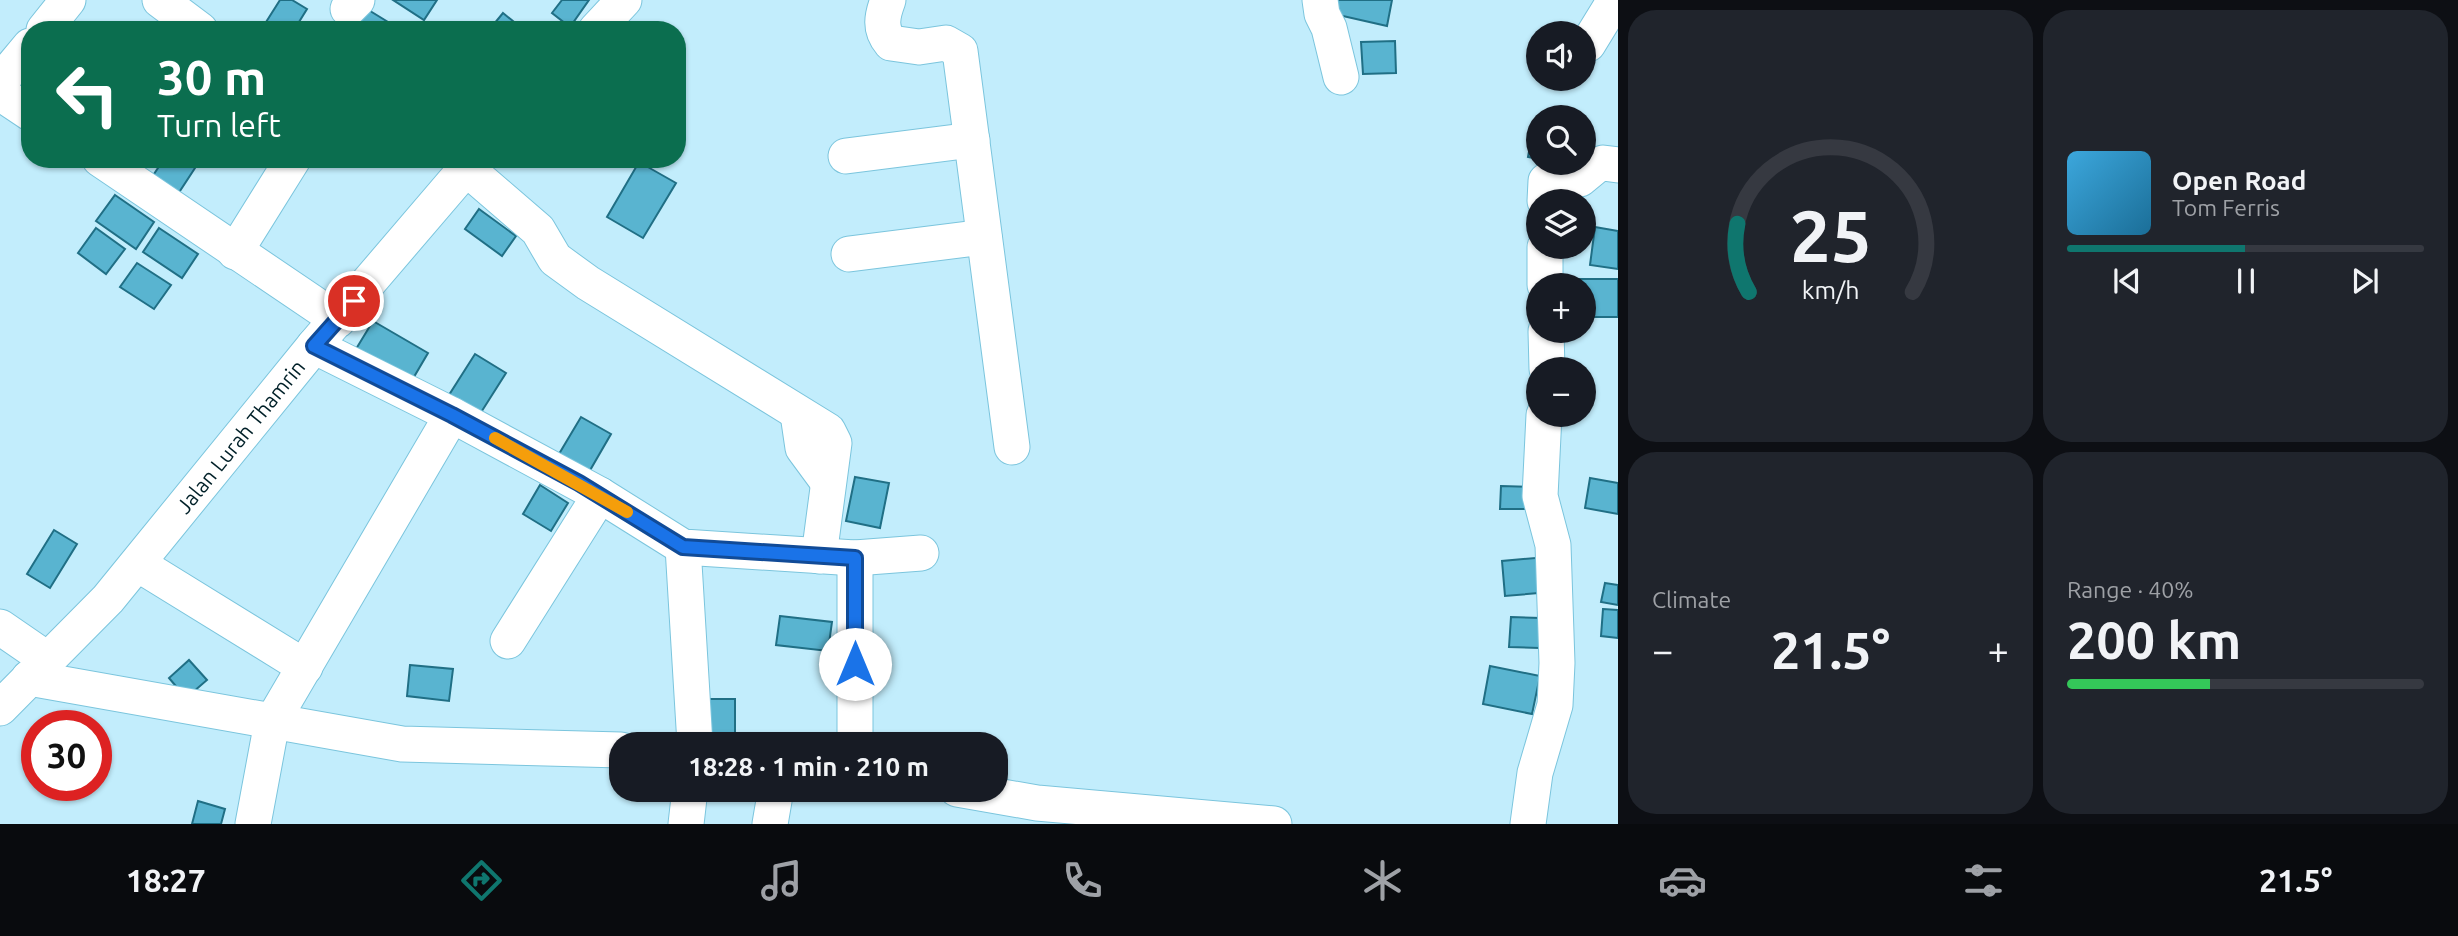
<!DOCTYPE html>
<meta charset="utf-8">
<style>
:root{--surface:#171b24;--page:#20242c;--text:#f1f3f6;--muted:#9ea1a6;--line:#363941;--accent:#0f766e}
body{margin:0;font-family:Ubuntu,sans-serif;background:var(--page);color:var(--text);height:100vh;display:flex;flex-direction:column;font-size:26px;white-space:nowrap}
*{box-sizing:border-box;margin:0}
p{font-size:23px;color:var(--muted)}
.icon{flex:none;width:38px;height:38px;fill:none;stroke:currentColor;stroke-width:2;stroke-linecap:round;stroke-linejoin:round}
.map{position:relative;flex:1;overflow:hidden}
.panel{display:flex;flex-direction:column;gap:10px;padding:10px;background:#0d0f14;width:840px}
.panel>*{flex:none}
.guide{position:absolute;left:21px;top:21px;width:665px;height:147px;border-radius:28px;box-shadow:0 2px 5px #0004;background:#0b6e4f;color:#fff;overflow:hidden}
.fabs{position:absolute;left:1526px;top:21px;display:grid;gap:14px}
.fabs a{display:grid;place-items:center;width:70px;height:70px;border-radius:50%;background:var(--surface);box-shadow:0 2px 5px #0004;font-size:35px}
.speed{position:absolute;left:21px;top:710px;display:flex;gap:14px;font-size:35px;font-weight:700;text-align:center}
.speed>*{display:grid;place-content:center;width:91px;height:91px;border-radius:50%;background:var(--surface);box-shadow:0 2px 5px #0004;line-height:1}
.speed .limit{border:10px solid #d22;background:#fff;color:#111}
.pin{position:absolute;display:grid;place-items:center;width:60px;height:60px;color:#fff;margin:-30px;border:4px solid #fff;border-radius:50%;box-shadow:0 2px 7px #0007}
.me{position:absolute;width:77px;margin:-38px;rotate:0deg;stroke-linejoin:round;filter:drop-shadow(0 0 5px #0008)}
.turn{display:flex;align-items:center;gap:24px;height:147px;padding:0 21px;font-size:32px}
.turn .icon{width:91px;height:91px;stroke-width:2.5}
.turn b{display:block;font-size:49px;line-height:60px}
.big{font-size:52px;font-weight:700;line-height:1.1}
.panel .tile{flex:1;display:flex;flex-direction:column;justify-content:center;gap:10px;min-width:0;padding:0 24px;border-radius:28px;background:var(--page)}
.panel .dial{align-items:center;gap:0}
.dial svg{height:182px;overflow:visible;fill:none;stroke:var(--line);stroke-width:7;stroke-linecap:round;text-anchor:middle}
.dial text{fill:var(--text);stroke:none}
.song{display:flex;align-items:center;gap:21px}
.cover{width:84px;height:84px;border-radius:10px;background:linear-gradient(135deg,hsl(200 70% 55%),hsl(200 70% 35%))}
.played{height:7px;border-radius:4px;background:linear-gradient(90deg,var(--accent) 50%,var(--line) 50%)}
.keys{display:flex;justify-content:space-around;direction:ltr}
.heat{display:flex;justify-content:space-between;align-items:center;font-size:38px;direction:ltr}
.charge{height:10px;border-radius:5px;background:linear-gradient(90deg,#34c759 40%,var(--line) 0)}
.panel .tiles{flex:1;display:grid;gap:10px;grid-template-columns:repeat(2,1fr)}
.trip{position:absolute;left:609px;top:732px;width:399px;height:70px;border-radius:28px;background:var(--surface);box-shadow:0 2px 5px #0004;font-weight:700;line-height:70px;text-align:center}
.tab-bar{display:flex;height:112px;justify-content:space-around;align-items:center;background:#090b0e;color:var(--muted)}
.tab-bar .icon{width:49px;height:49px}
.tab-bar .current{color:var(--accent)}
.tab-bar b{font-size:32px;color:var(--text)}
main{display:flex;flex:1;min-height:0}
.map>svg:first-child{display:block}
</style>
<main>
<div class="map">
<svg width="1618" height="824" viewBox="0 0 1618 824">
<rect width="100%" height="100%" fill="#c2edfc"/>
<g fill="#59b4d0" stroke="#206f85" stroke-width="2">
<path d="M280,0h12l15,9 -13,21h-33z"/>
<path d="M393,0h44l-13,20z"/>
<path d="M562,0h27l-19,27 -18,-14z"/>
<path d="M1337,0h55l-5,26 -53,-12z"/>
<path d="M362,6l39,24h-53z"/>
<path d="M503,13l21,17h-35z"/>
<path d="M1395,41l1,32 -33,1 -2,-32z"/>
<path d="M1534,124l4,1v34l-10,-2z"/>
<path d="M164,159h18l13,9 -21,32 -26,-17z"/>
<path d="M639,162l37,21 -33,55 -36,-21z"/>
<path d="M115,195l39,27 -18,27 -40,-28z"/>
<path d="M479,209l37,27 -14,20 -37,-27z"/>
<path d="M1595,227l23,4v38l-28,-4z"/>
<path d="M96,228l29,21 -19,25 -28,-21z"/>
<path d="M159,228l39,26 -16,24 -39,-26z"/>
<path d="M137,263l34,22 -17,24 -34,-22z"/>
<path d="M1575,279h43v38h-34v-32h-9z"/>
<path d="M373,321l55,32 -20,34 -55,-33z"/>
<path d="M475,354l31,19 -26,41 -31,-19z"/>
<path d="M581,417l30,17 -22,38 -30,-18z"/>
<path d="M855,477l34,6 -9,45 -34,-7z"/>
<path d="M1590,478l28,5v31l-33,-6z"/>
<path d="M540,485l28,18 -17,28 -28,-17z"/>
<path d="M1501,486l30,1v22h-31z"/>
<path d="M54,530l23,14 -27,44 -23,-14z"/>
<path d="M1547,557l3,35 -45,4 -3,-35z"/>
<path d="M1605,583l13,2v20l-17,-3z"/>
<path d="M1603,609l15,1v28l-17,-2z"/>
<path d="M780,616l52,6 -4,29 -52,-6z"/>
<path d="M1511,617l29,1 -1,30 -30,-1z"/>
<path d="M189,660l18,20 -21,18 -17,-20z"/>
<path d="M410,665l43,4 -4,32 -42,-5z"/>
<path d="M1490,666l50,10 -8,38 -49,-10z"/>
<path d="M706,699h29v43h-28z"/>
<path d="M198,801l27,8 -4,15h-29z"/>
</g>
<g fill="none" stroke-linecap="round" stroke-linejoin="round">
<g stroke="#7bc5dd" stroke-width="37">
<g id="minor">
<path d="M160,0l40,30"/>
<path d="M888,0c-6,16 -9,29 3,43l28,4 27,-4 14,8 52,396"/>
<path d="M1320,0l2,14 7,14 12,49"/>
<path d="M348,9l9,-9"/>
<path d="M44,30l24,-30"/>
<path d="M596,30l28,-30"/>
<path d="M1588,44l27,-44"/>
<path d="M0,82l30,-36"/>
<path d="M0,93l30,20"/>
<path d="M846,156l126,-16"/>
<path d="M100,159l238,161"/>
<path d="M466,168l72,62 17,29 33,24 240,148 6,12 -15,113"/>
<path d="M1545,201l1,-20 34,-2 17,-14 6,-2 15,2"/>
<path d="M1545,247v38"/>
<path d="M235,252l58,-93"/>
<path d="M849,254l135,-17"/>
<path d="M1546,331l1,38"/>
<path d="M314,346l138,69 148,80 83,52 172,11 66,-5"/>
<path d="M798,414l5,34 25,34"/>
<path d="M683,547l12,197"/>
<path d="M855,558v186"/>
<path d="M138,564l167,103"/>
<path d="M0,627l48,33"/>
<path d="M508,641l92,-146"/>
<path d="M29,678l373,66 219,6"/>
<path d="M0,708l108,-109 206,-253 160,-187"/>
<path d="M957,789l80,14 237,21"/>
<path d="M253,824l19,-102 180,-307"/>
<path d="M686,824l4,-35"/>
<path d="M770,824l6,-35"/>
<path d="M1528,824l7,-51 20,-68 2,-42 -4,-118 -13,-49 4,-81"/>
</g>
</g>
<use href="#minor" stroke="#fff" stroke-width="35"/>
</g>
<g fill="none" stroke-linecap="round" stroke-linejoin="round">
<g stroke="#114b97" stroke-width="18">
<path id="route" d="M354,301l-40,45 138,69 127,68 104,64 172,11v106"/>
</g>
<use href="#route" stroke="#1a73e8" stroke-width="12"/>
<path stroke="#f59e0b" stroke-width="12" d="M495,438l132,74"/>
</g>
<g text-anchor="middle" stroke-width="6" stroke-linejoin="round" paint-order="stroke">
<g font-size="21" fill="#002028" stroke="#fff">
<text transform="translate(241 437) rotate(-51)" y="7">Jalan Lurah Thamrin</text>
</g>
</g>
</svg>
<div class="fabs">
<a><svg class="icon" aria-label="sound" viewBox="0 0 24 24"><path d="M4 9h4l5-4v14l-5-4H4zM17 9q2 3 0 6"/></svg></a>
<a><svg class="icon" aria-label="search" viewBox="0 0 24 24"><circle cx="10" cy="10" r="6"/><path d="M15 15l6 6"/></svg></a>
<a><svg class="icon" aria-label="layers" viewBox="0 0 24 24"><path d="M12 4l9 5-9 5-9-5zM3 14l9 5 9-5"/></svg></a>
<a>+</a>
<a>−</a>
</div>
<div class="speed"><div class="limit">30</div></div>
<div class="pin" style="left:354px;top:301px;background:#d93025"><svg class="icon" aria-label="arrive" viewBox="0 0 24 24"><path d="M6 21V4h12l-3 4 3 4H6"/></svg></div>
<svg class="me" style="left:855px;top:664px" viewBox="-20 -20 40 40"><circle r="19" fill="#fff"/><path d="M0-13L10 11 0 6-10 11z" fill="#1a73e8"/></svg>
<div class="trip">18:28 · 1 min · 210 m</div>
<div class="guide">
<div class="turn"><svg class="icon" aria-label="left" viewBox="0 0 24 24"><path d="M17 20v-9H6M10 6l-5 5 5 5"/></svg><div><b>30 m</b>Turn left</div></div>
</div>
</div>
<section class="panel">
<div class="tiles">
<div class="tile dial"><svg viewBox="0 0 100 80">
<path d="M14 69A42 42 0 1 1 86 69"/>
<path d="M14 69A42 42 0 0 1 9 39" stroke="#0f766e"/>
<text x="50" y="56" font-size="32" font-weight="700">25</text>
<text x="50" y="72" font-size="11">km/h</text>
</svg></div>
<div class="tile">
<div class="song"><i class="cover"></i><div><b>Open Road</b><p>Tom Ferris</p></div></div>
<div class="played"></div>
<div class="keys"><svg class="icon" aria-label="previous" viewBox="0 0 24 24"><path d="M18 5L8 12l10 7zM5 5v14"/></svg><svg class="icon" aria-label="pause" viewBox="0 0 24 24"><path d="M8 5v14M16 5v14"/></svg><svg class="icon" aria-label="next" viewBox="0 0 24 24"><path d="M6 5l10 7-10 7zM19 5v14"/></svg></div>
</div>
<div class="tile"><p>Climate</p>
<div class="heat"><a>−</a><b class="big">21.5°</b><a>+</a></div>
</div>
<div class="tile"><p>Range · 40%</p><b class="big">200 km</b><div class="charge"></div></div>
</div>
</section>
</main>
<nav class="tab-bar">
<b>18:27</b>
<svg class="icon current" aria-label="directions" viewBox="0 0 24 24"><path d="M12 3l9 9-9 9-9-9zM9 14v-3h6M13 9l2 2-2 2"/></svg>
<svg class="icon" aria-label="music" viewBox="0 0 24 24"><path d="M9 18V5l10-2v13"/><circle cx="6" cy="18" r="3"/><circle cx="16" cy="16" r="3"/></svg>
<svg class="icon" aria-label="phone" viewBox="0 0 24 24"><path d="M5 4h4l2 5-3 2q2 4 5 5l2-3 5 2v4C11 20 4 13 5 4z"/></svg>
<svg class="icon" aria-label="climate" viewBox="0 0 24 24"><path d="M12 3v18M4 7l16 10M4 17L20 7"/></svg>
<svg class="icon" aria-label="car" viewBox="0 0 24 24"><path d="M5 17H2v-5l4-1 3-4h7l3 4 3 1v5h-3M9 17h6M6 11h13"/><circle cx="7" cy="17" r="2"/><circle cx="17" cy="17" r="2"/></svg>
<svg class="icon" aria-label="filters" viewBox="0 0 24 24"><path d="M4 7h16M4 17h16"/><circle cx="9" cy="7" r="2"/><circle cx="15" cy="17" r="2"/></svg>
<b>21.5°</b>
</nav>
